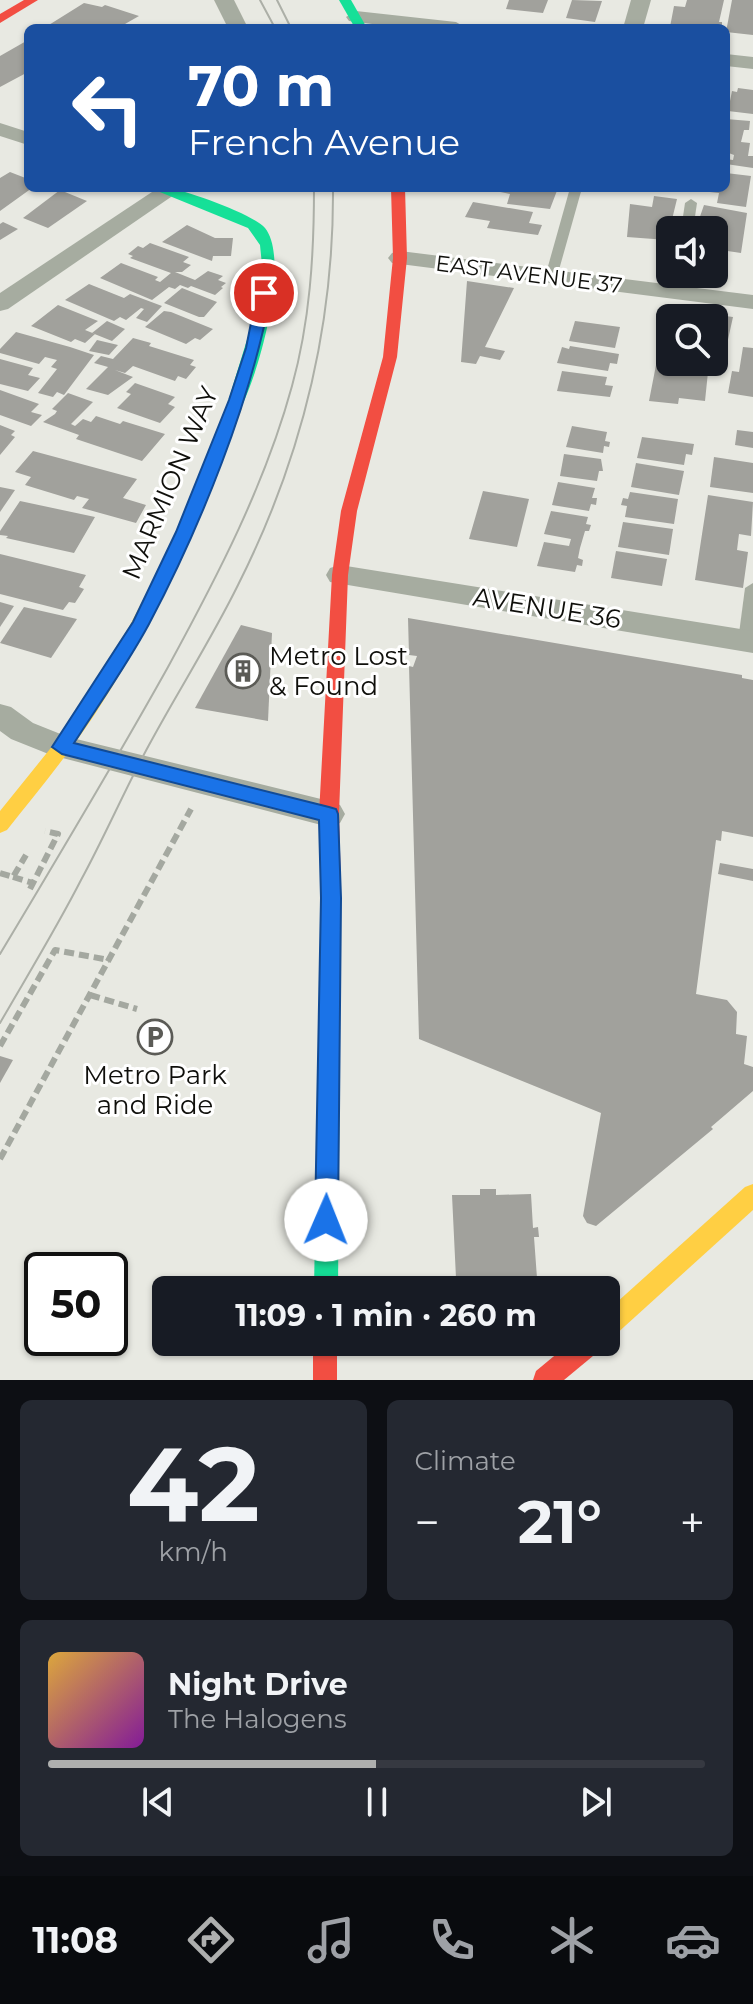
<!DOCTYPE html>
<meta charset="utf-8">
<style>
:root{--surface:#171b24;--page:#242831;--text:#f1f3f6;--muted:#9ea1a6;--line:#363941;--accent:#aeafae}
body{margin:0;font-family:Montserrat,sans-serif;background:var(--page);color:var(--text);height:100vh;display:flex;flex-direction:column;font-size:30px;white-space:nowrap}
*{box-sizing:border-box;margin:0}
p{font-size:26px;color:var(--muted)}
.icon{flex:none;width:44px;height:44px;fill:none;stroke:currentColor;stroke-width:2;stroke-linecap:round;stroke-linejoin:round}
.map{position:relative;height:1380px;overflow:hidden}
.side{display:flex;flex-direction:column;gap:20px;padding:20px;background:#0d0f14;flex:1}
.side>*{flex:none}
.banner{position:absolute;left:24px;top:24px;width:706px;height:168px;border-radius:12px;box-shadow:0 2px 6px #0004;background:#1a4fa0;color:#fff;overflow:hidden}
.buttons{position:absolute;left:656px;top:216px;display:grid;gap:16px}
.buttons a{display:grid;place-items:center;width:72px;height:72px;border-radius:12px;background:var(--surface);box-shadow:0 2px 6px #0004;font-size:40px}
.speed{position:absolute;left:24px;top:1252px;display:flex;gap:16px;font-size:40px;font-weight:700;text-align:center}
.speed>*{display:grid;place-content:center;width:104px;height:104px;border-radius:50%;background:var(--surface);box-shadow:0 2px 6px #0004;line-height:1}
.speed .limit{border:4px solid #111;border-radius:12px;background:#fff;color:#111}
.pin{position:absolute;display:grid;place-items:center;width:68px;height:68px;color:#fff;margin:-34px;border:4px solid #fff;border-radius:50%;box-shadow:0 2px 8px #0007}
.me{position:absolute;width:88px;margin:-44px;rotate:1deg;stroke-linejoin:round;filter:drop-shadow(0 0 6px #0008)}
.turn{display:flex;align-items:center;gap:28px;height:168px;padding:0 32px;font-size:36px}
.turn .icon{width:104px;height:104px;stroke-width:2.5}
.turn b{display:block;font-size:56px;line-height:68px}
.big{font-size:60px;font-weight:700;line-height:1.1}
.side .tile{flex:1;display:flex;flex-direction:column;justify-content:center;gap:12px;min-width:0;padding:0 28px;border-radius:12px;background:var(--page)}
.side .dial{align-items:center;gap:0}
.dial b{font-size:104px;line-height:1}
.song{display:flex;align-items:center;gap:24px}
.cover{width:96px;height:96px;border-radius:12px;background:linear-gradient(135deg,hsl(40 70% 55%),hsl(290 70% 35%))}
.played{height:8px;border-radius:4px;background:linear-gradient(90deg,var(--accent) 50%,var(--line) 50%)}
.keys{display:flex;justify-content:space-around;direction:ltr}
.heat{display:flex;justify-content:space-between;align-items:center;font-size:44px;direction:ltr}
.side .tiles{flex:1;display:grid;gap:20px;grid-template-columns:1fr 1fr}
.tile:last-child{grid-column:span 2}
.trip{position:absolute;left:152px;top:1276px;width:468px;height:80px;border-radius:12px;background:var(--surface);box-shadow:0 2px 6px #0004;font-weight:700;line-height:80px;text-align:center}
.menu{display:flex;height:128px;justify-content:space-around;align-items:center;background:#090b0e;color:var(--muted)}
.menu .icon{width:56px;height:56px}
.menu .current{color:var(--accent)}
.menu b{font-size:36px;color:var(--text)}
.map>svg:first-child{display:block}
</style>
<div class="map">
<svg width="753" height="1380" viewBox="0 0 753 1380">
<rect width="100%" height="100%" fill="#e8e9e2"/>
<g fill="#a1a19c">
<path d="M509,0h39l-5,13 -37,-4z"/>
<path d="M572,0l30,1 -7,21 -29,-4z"/>
<path d="M687,0h37l-5,22h3v4l-52,1 4,-21 11,1z"/>
<path d="M732,0h21v35l-27,-3z"/>
<path d="M84,3l18,4 3,-2 34,11 -21,12h-74z"/>
<path d="M28,40v32l-28,15v-31z"/>
<path d="M738,88l15,2v24l-25,-3 4,-20 5,1z"/>
<path d="M726,119l24,2 -1,9h-5l-3,12 9,1 -2,13h5v12l-27,-4v-5l7,1 1,-5 -8,-3z"/>
<path d="M10,172l18,7v9h4l-32,23v-33z"/>
<path d="M726,173l25,3 -5,31 -29,-4 2,-10 -28,-3 35,-2z"/>
<path d="M481,188h77l-8,21 -43,-5 3,-10z"/>
<path d="M60,190l27,11 -39,27 -25,-10z"/>
<path d="M654,196l23,3 -10,41 -40,-3 3,-33 22,3z"/>
<path d="M473,202l60,10 -4,11 13,2 -4,10 -51,-7 3,-7 -25,-4z"/>
<path d="M704,205l43,8 -6,40 -27,-4v-19l-18,-2z"/>
<path d="M3,222l15,7 -18,11v-16z"/>
<path d="M187,225l28,13h18l-2,18h-18l-1,5 -50,-19z"/>
<path d="M150,243l39,14 -6,5 8,3 -9,7h-7l20,8 13,-9 15,5 -5,4 8,3 -5,4 2,1 -8,7 -24,-9 -3,2 -8,-3 -5,4 -6,-2 -17,13 -52,-22 21,-15 37,14 -3,3 5,2 11,-9 -41,-15 3,-2 -5,-2 10,-8 5,2z"/>
<path d="M467,281l47,7 -29,59 20,4 -5,9 -20,-4 -4,8 -15,-2z"/>
<path d="M89,284l35,14 6,-4 32,12 -15,16 -11,-4 8,-9 -3,-1 -15,12 -6,-3 -6,4 -49,-21z"/>
<path d="M182,288l35,14 -13,15h-5l-35,-14z"/>
<path d="M58,305l40,16 -13,9 10,4 -10,9 -10,-4 -4,3 -40,-16z"/>
<path d="M164,311l7,1 42,17 -13,11 -5,-2 -9,6 -41,-17z"/>
<path d="M665,314l14,2 -9,2v18l-9,-1z"/>
<path d="M710,314l23,3 -6,27 -13,-2v-24h-5z"/>
<path d="M107,321l18,8 -13,12 -20,-8z"/>
<path d="M575,321l45,6 -5,21 -46,-7z"/>
<path d="M16,332l54,15 24,8 -30,40 -7,-3 -4,5 -15,-4 19,-24 -6,-2 6,-7 -12,-3 -6,7 -39,-11v-4z"/>
<path d="M661,337l9,2v21l-13,-1z"/>
<path d="M133,338l18,5 -2,3 45,14 -4,5 6,2 -10,12 -8,-3 -3,5 -42,-15 -8,7 -10,-3 18,7 -25,18 -22,-6 22,-22 -14,-4 7,-7 12,3z"/>
<path d="M97,340l21,5 -9,10 -20,-4z"/>
<path d="M570,346l49,8 -2,10 -7,-1 -2,8 -51,-8 5,-16 7,2z"/>
<path d="M743,347l10,1v49l-25,-4 4,-22 7,1z"/>
<path d="M714,356l9,1 -2,12 -20,-3 1,-4h12z"/>
<path d="M0,359l33,9 -5,7 12,3 -12,13 -28,-7z"/>
<path d="M656,365l28,4 -1,5 6,1 1,-5 18,2 -3,29 -26,-3 -1,6 -29,-3z"/>
<path d="M562,371l45,6 -2,8 8,1 -3,11 -53,-6z"/>
<path d="M135,383l40,14 -7,7 7,3 -15,16 -43,-15 14,-14 -5,-2z"/>
<path d="M0,390l39,14 -8,8 11,3 -11,11 -31,-11z"/>
<path d="M68,393l25,9 -22,22 4,2 8,-7 8,3 5,-6 24,8 3,-3 42,13 -23,27 -66,-22 3,-4 -36,-13 12,-8 2,-3 -5,-2z"/>
<path d="M0,425l15,6 -4,4 4,2 -15,18z"/>
<path d="M572,426l35,6 -2,9 5,1 -1,5 -5,-1 -1,7 -37,-6z"/>
<path d="M737,430l16,2v16l-18,-3z"/>
<path d="M642,437l52,7 -2,11 -6,-1 -2,11 -47,-7z"/>
<path d="M33,451l104,28 -14,19 23,7 -10,18 -54,-15 7,-9 -12,-3 -3,4 -49,-15 6,-8 -16,-5z"/>
<path d="M564,454l37,5 2,12h-4l-2,10 -37,-5z"/>
<path d="M714,457l39,6v30l-43,-6z"/>
<path d="M636,463l48,8 -5,24 -48,-8z"/>
<path d="M558,482l37,6 -3,10h5l-1,7 -5,-1 -2,7 -37,-6z"/>
<path d="M0,487l15,3 -15,22z"/>
<path d="M483,491l46,8 -12,48 -48,-8z"/>
<path d="M630,492l48,7 -4,25 -49,-7 2,-11 -6,-1 2,-7 5,1z"/>
<path d="M708,495l45,7 -2,34 -12,-2 -2,16 11,2 -5,36 -48,-8z"/>
<path d="M20,501l75,16 -21,36 -68,-15 2,-2 -8,-1v-4z"/>
<path d="M551,511l37,6 -2,7 5,1 -2,6h-4l-5,17 -2,10 5,2 -1,6 -5,-1 -2,7 -38,-6 7,-24 25,4 2,-7 -27,-5z"/>
<path d="M623,522l50,7 -4,26 -51,-8z"/>
<path d="M616,551l51,8 -5,27 -51,-8z"/>
<path d="M0,554l86,21 -7,12 5,2 -9,14 -6,-1 -6,8 -63,-16z"/>
<path d="M0,602l14,4 -14,21z"/>
<path d="M24,607l53,12 -26,39 -51,-15z"/>
<path d="M408,618l334,57v3l11,2v157l-31,-6 -1,10 -5,-1 -20,154 31,6 10,12 -1,22 11,2 -3,28 9,3v24l-42,36 2,2 -117,97 -9,-3 -4,-7 18,-103 -182,-74 -10,-373 4,1 4,-11 -8,-1z"/>
<path d="M241,625l31,8 -4,88 -73,-13z"/>
<path d="M720,863l33,6v12l-35,-7z"/>
<path d="M0,1056l13,4 -13,23z"/>
<path d="M480,1189h16v6l35,-1 2,34 5,-1 1,10h-5l3,41h-81l-4,-83h28z"/>
</g>
<g fill="none" stroke-linecap="round" stroke-linejoin="round">
<g stroke="#a4a8a0" stroke-width="6" stroke-dasharray="10 5" stroke-linecap="butt">
<path d="M0,873l13,4 13,-22"/>
<path d="M13,877l20,6"/>
<path d="M30,889l28,-55 -13,-3"/>
<path d="M90,995l47,14"/>
<path d="M0,1046l55,-96 54,10"/>
<path d="M0,1159l191,-350"/>
</g>
<g fill="#a6aca0" fill-rule="evenodd">
<path d="M570,188h12l-25,89 -6,4 -6,-4z"/>
<path d="M691,199l6,4 -4,27h-12l4,-27z"/>
<path d="M673,274h12l-4,19 -6,4 -6,-4z"/>
<path d="M753,583v59l-7,5 -8,-6 7,-53z"/>
</g>
<g fill="#a6aca0" fill-rule="evenodd">
<path d="M214,0h20l14,28h-20z"/>
<path d="M631,0h20l-8,28h-20z"/>
<path d="M356,11l100,11 10,6h-63l-54,-7 -3,-4z"/>
<path d="M726,54l27,3v12l-27,-3z"/>
<path d="M0,123l28,9v13l-28,-9z"/>
<path d="M158,188h26l-176,121 -8,2v-18z"/>
<path d="M400,251l353,44v14l-361,-46 -4,-5 4,-5z"/>
<path d="M340,565l413,66v22l-423,-71 -4,-7 4,-7z"/>
<path d="M0,704l11,3 22,16 35,14 261,64 11,4 5,9 -5,9 -11,4 -278,-72 -40,-16 -11,-8z"/>
</g>
<g fill="#16e098" fill-rule="evenodd">
<path d="M339,0h12l16,28h-12z"/>
<path d="M150,188c6,0 13,-1 19,0 18,3 84,26 96,40 26,32 -7,150 -26,183l-5,2 -8,-5 28,-91 8,-52 -2,-20 -12,-17z"/>
<path d="M331,879l7,2 3,6 -3,403h-24l7,-403 3,-6z"/>
</g>
<g fill="#ffcf43" fill-rule="evenodd">
<path d="M234,403l8,5c-38,107 -85,211 -147,306 -27,41 -58,78 -88,116l-7,3v-22l54,-67 75,-117 44,-86 53,-133z"/>
<path d="M753,1184v26l-139,126 -8,4v-28l139,-125z"/>
</g>
<g fill="#f24e42" fill-rule="evenodd">
<path d="M24,0h14l-38,23v-9z"/>
<path d="M391,188h14l2,70 -10,99 -40,154 -9,64 -9,239 2,73 -3,6 -7,2 -7,-2 -3,-6 -2,-73 13,-239 9,-64 42,-154 10,-99z"/>
<rect x="313" y="1342" width="24" height="38"/>
<path d="M571,1342h31l-3,9 -35,29h-31l3,-9z"/>
</g>
<g stroke="#acafa7" stroke-width="2">
<path d="M260,0l15,28"/>
<path d="M277,0l14,28"/>
<path d="M0,954c57,-95 114,-190 168,-287 49,-90 97,-182 124,-281 18,-65 22,-131 22,-198"/>
<path d="M0,1023c27,-47 56,-94 81,-143 24,-44 44,-91 68,-135 29,-54 62,-105 89,-160 63,-125 96,-256 95,-397"/>
</g>
</g>
<path fill="#1a73e8" stroke="#114b97" stroke-width="2" d="M264,288l7,5c-20,108 -70,233 -122,331 -22,41 -50,80 -75,119l255,64 7,2 2,5 3,84 -3,322 -3,8 -9,3 -8,-3 -3,-8 6,-322 -2,-78 -257,-66 -10,-7 81,-125 43,-90 53,-132 17,-52 11,-55z"/>
<defs>
<g id="building-ring" transform="scale(1.8)"><circle r="9.5" fill="#fff" stroke="#5b5b56" stroke-width="1.5"/><path d="M-4-6H4V6H1V3H-1V6H-4ZM-2.5-4.3h1.7v1.8h-1.7ZM.8-4.3h1.7v1.8H.8ZM-2.5-1h1.7V.8h-1.7ZM.8-1h1.7V.8H.8Z" fill="#5b5b56"/></g>
<g id="parking-ring" transform="scale(1.8)"><circle r="9.5" fill="#fff" stroke="#5b5b56" stroke-width="1.5"/><path d="M-3.5-5.5H1a3.5 3.5 0 0 1 0 7H-1V5.5H-3.5ZM-1-3.4V-.6H.8a1.4 1.4 0 0 0 0-2.8Z" fill="#5b5b56"/></g>
</defs>
<g fill-rule="evenodd">
<use href="#building-ring" x="243" y="671"/>
<use href="#parking-ring" x="155" y="1037"/>
</g>
<g text-anchor="middle" stroke-width="6" stroke-linejoin="round" paint-order="stroke">
<g font-size="22" fill="#0f0f0b" stroke="#fff">
<text transform="translate(529 274) rotate(7)" y="8">EAST AVENUE 37</text>
</g>
<g font-size="26" fill="#0f0f0b" stroke="#fff">
<text transform="translate(170 483) rotate(-67)" y="9">MARMION WAY</text>
<text transform="translate(547 608) rotate(9)" y="9">AVENUE 36</text>
</g>
<g font-size="26" fill="#0f0f0b" stroke="#fff" text-anchor="start">
<text x="269" y="665">Metro Lost<tspan x="269" dy="30">&amp; Found</tspan></text>
<text x="155" y="1084" text-anchor="middle">Metro Park<tspan x="155" dy="30">and Ride</tspan></text>
</g>
</g>
</svg>
<div class="buttons">
<a><svg class="icon" aria-label="sound" viewBox="0 0 24 24"><path d="M4 9h4l5-4v14l-5-4H4zM17 9q2 3 0 6"/></svg></a>
<a><svg class="icon" aria-label="search" viewBox="0 0 24 24"><circle cx="10" cy="10" r="6"/><path d="M15 15l6 6"/></svg></a>
</div>
<div class="speed"><div class="limit">50</div></div>
<div class="pin" style="left:264px;top:293px;background:#d93025"><svg class="icon" aria-label="arrive" viewBox="0 0 24 24"><path d="M6 21V4h12l-3 4 3 4H6"/></svg></div>
<svg class="me" style="left:326px;top:1220px" viewBox="-20 -20 40 40"><circle r="19" fill="#fff"/><path d="M0-13L10 11 0 6-10 11z" fill="#1a73e8"/></svg>
<div class="trip">11:09 · 1 min · 260 m</div>
<div class="banner">
<div class="turn"><svg class="icon" aria-label="left" viewBox="0 0 24 24"><path d="M17 20v-9H6M10 6l-5 5 5 5"/></svg><div><b>70 m</b>French Avenue</div></div>
</div>
</div>
<section class="side">
<div class="tiles">
<div class="tile dial"><b>42</b><p>km/h</p></div>
<div class="tile"><p>Climate</p>
<div class="heat"><a>−</a><b class="big">21°</b><a>+</a></div>
</div>
<div class="tile">
<div class="song"><i class="cover"></i><div><b>Night Drive</b><p>The Halogens</p></div></div>
<div class="played"></div>
<div class="keys"><svg class="icon" aria-label="previous" viewBox="0 0 24 24"><path d="M18 5L8 12l10 7zM5 5v14"/></svg><svg class="icon" aria-label="pause" viewBox="0 0 24 24"><path d="M8 5v14M16 5v14"/></svg><svg class="icon" aria-label="next" viewBox="0 0 24 24"><path d="M6 5l10 7-10 7zM19 5v14"/></svg></div>
</div>
</div>
</section>
<nav class="menu">
<b>11:08</b>
<svg class="icon current" aria-label="directions" viewBox="0 0 24 24"><path d="M12 3l9 9-9 9-9-9zM9 14v-3h6M13 9l2 2-2 2"/></svg>
<svg class="icon" aria-label="music" viewBox="0 0 24 24"><path d="M9 18V5l10-2v13"/><circle cx="6" cy="18" r="3"/><circle cx="16" cy="16" r="3"/></svg>
<svg class="icon" aria-label="phone" viewBox="0 0 24 24"><path d="M5 4h4l2 5-3 2q2 4 5 5l2-3 5 2v4C11 20 4 13 5 4z"/></svg>
<svg class="icon" aria-label="climate" viewBox="0 0 24 24"><path d="M12 3v18M4 7l16 10M4 17L20 7"/></svg>
<svg class="icon" aria-label="car" viewBox="0 0 24 24"><path d="M5 17H2v-5l4-1 3-4h7l3 4 3 1v5h-3M9 17h6M6 11h13"/><circle cx="7" cy="17" r="2"/><circle cx="17" cy="17" r="2"/></svg>
</nav>
